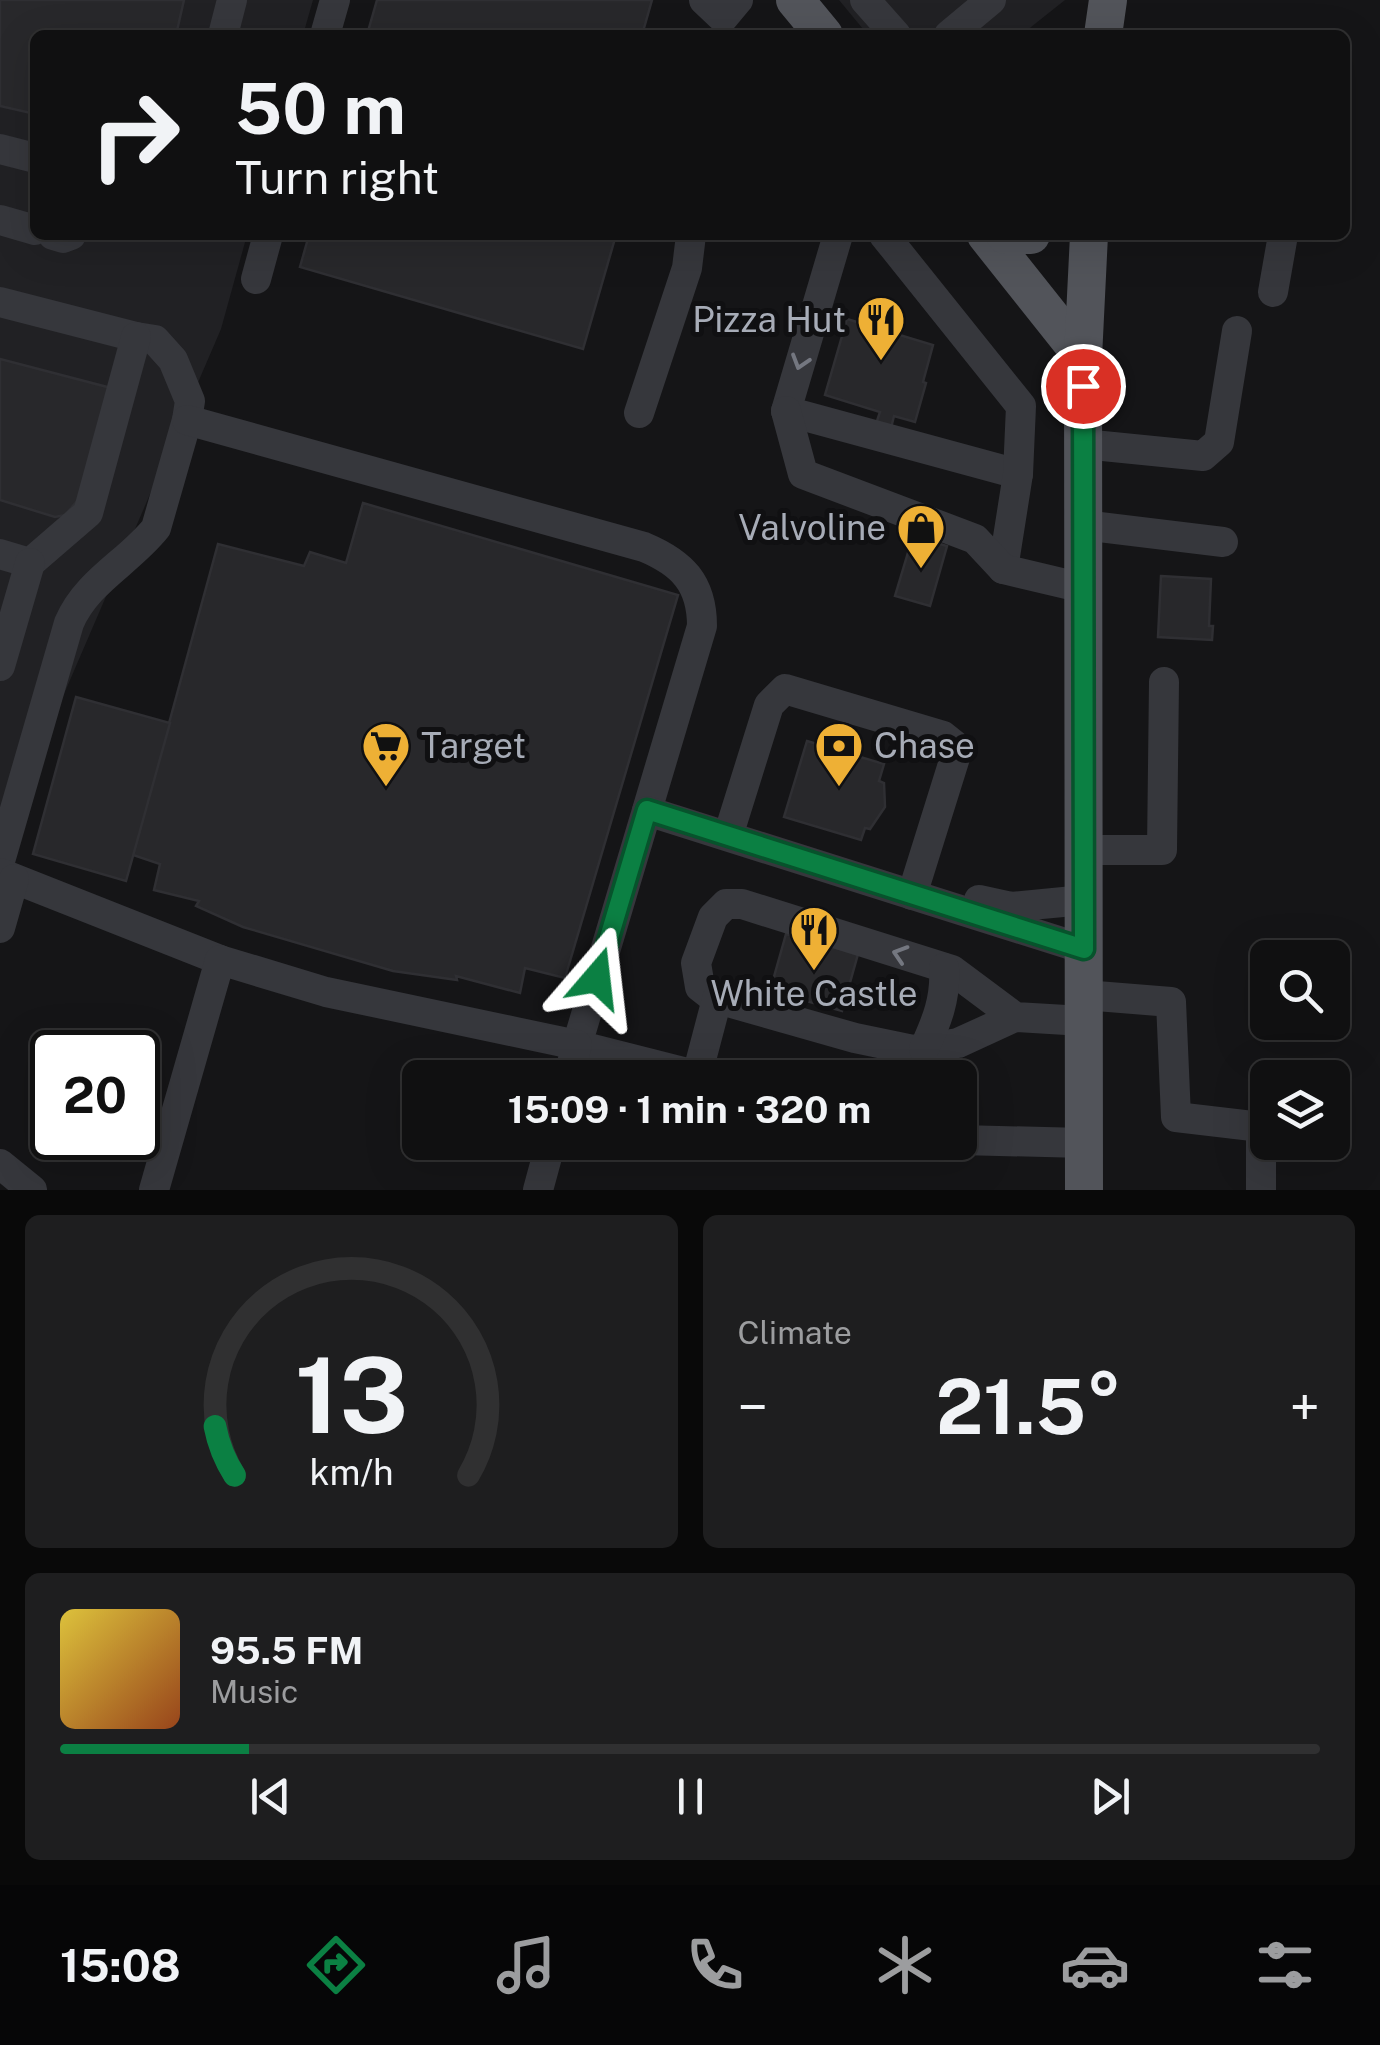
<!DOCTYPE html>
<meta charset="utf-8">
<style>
:root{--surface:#101011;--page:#1e1e1f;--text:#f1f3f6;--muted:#9c9d9f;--line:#303031;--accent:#0b8043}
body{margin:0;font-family:"Public Sans",sans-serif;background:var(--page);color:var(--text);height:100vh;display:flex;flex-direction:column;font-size:38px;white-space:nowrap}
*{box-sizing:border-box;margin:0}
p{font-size:32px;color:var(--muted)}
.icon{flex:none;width:55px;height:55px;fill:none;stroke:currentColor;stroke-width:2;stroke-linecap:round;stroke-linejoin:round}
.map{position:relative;height:1190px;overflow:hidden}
.sheet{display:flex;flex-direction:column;gap:25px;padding:25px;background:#090909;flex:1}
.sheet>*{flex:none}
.guide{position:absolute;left:30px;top:30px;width:1320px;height:210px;border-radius:15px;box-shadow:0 10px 40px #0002,0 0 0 2px var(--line);background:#101011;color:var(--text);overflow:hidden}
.fabs{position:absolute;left:1250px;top:940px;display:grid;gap:20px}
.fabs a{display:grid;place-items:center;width:100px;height:100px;border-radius:15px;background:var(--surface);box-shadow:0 10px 40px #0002,0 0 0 2px var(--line);font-size:50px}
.speed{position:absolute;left:30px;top:1030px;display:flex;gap:20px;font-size:50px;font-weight:700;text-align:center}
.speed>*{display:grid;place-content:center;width:130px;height:130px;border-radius:50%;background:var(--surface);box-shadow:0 10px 40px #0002,0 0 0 2px var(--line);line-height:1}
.speed .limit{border:5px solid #111;border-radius:15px;background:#fff;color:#111}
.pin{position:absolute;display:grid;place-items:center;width:85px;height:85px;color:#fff;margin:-42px;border:5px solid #fff;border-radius:50%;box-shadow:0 2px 10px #0007}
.me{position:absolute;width:110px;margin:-55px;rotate:17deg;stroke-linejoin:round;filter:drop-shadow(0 0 8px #0008)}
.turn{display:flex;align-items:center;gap:35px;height:210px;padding:0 40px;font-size:45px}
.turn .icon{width:130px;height:130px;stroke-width:2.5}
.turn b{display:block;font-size:70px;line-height:85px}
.big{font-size:75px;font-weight:700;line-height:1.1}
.sheet .widget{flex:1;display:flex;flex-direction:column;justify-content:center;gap:15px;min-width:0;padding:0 35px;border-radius:15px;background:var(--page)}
.sheet .dial{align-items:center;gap:0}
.dial svg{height:260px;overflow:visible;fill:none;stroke:var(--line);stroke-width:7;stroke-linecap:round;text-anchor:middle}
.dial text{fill:var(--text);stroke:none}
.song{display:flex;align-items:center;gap:30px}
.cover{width:120px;height:120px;border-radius:15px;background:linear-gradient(135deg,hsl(50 70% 55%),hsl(20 70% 35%))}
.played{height:10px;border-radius:5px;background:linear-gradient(90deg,var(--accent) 15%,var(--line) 15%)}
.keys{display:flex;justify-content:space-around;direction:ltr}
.heat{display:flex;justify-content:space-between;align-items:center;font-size:55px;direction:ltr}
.sheet .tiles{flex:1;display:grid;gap:25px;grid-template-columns:1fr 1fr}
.widget:last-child{grid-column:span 2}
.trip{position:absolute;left:402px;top:1060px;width:575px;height:100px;border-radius:15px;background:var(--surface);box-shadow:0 10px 40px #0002,0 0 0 2px var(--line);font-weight:700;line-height:100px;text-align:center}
.tab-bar{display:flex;height:160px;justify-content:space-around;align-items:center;background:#060607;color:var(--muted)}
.tab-bar .icon{width:70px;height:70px}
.tab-bar .current{color:var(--accent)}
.tab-bar b{font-size:45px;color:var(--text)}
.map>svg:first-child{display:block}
</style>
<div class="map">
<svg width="1380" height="1190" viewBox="0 0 1380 1190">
<rect width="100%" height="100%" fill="#151517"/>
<g fill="#212124">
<path d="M0,0h313l-10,35h-268v200h212l-26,94 -212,493 -9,-3z"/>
<path d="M839,0h226l-44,35h-153z"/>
</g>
<g fill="#28282b" stroke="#2f2f33" stroke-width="2.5">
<path d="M0,0h184l-8,35h-141v79l-35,-8z"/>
<path d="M377,0h275l-10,35h-275z"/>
<path d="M309,235h307l-33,114 -283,-82z"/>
<path d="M847,319l86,26 -10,37 3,1 -11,39 -21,-6 -4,16 -15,-5 5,-15 -55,-17z"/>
<path d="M0,359l111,29 -33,112 -13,15 -10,2 -55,-17z"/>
<path d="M363,503l315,92 -113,383 -40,-10 -5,25 -64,-17 1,4 -64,-9 -150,-44 -47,-21 3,-5 -45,-11 6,-26 -27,-9 85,-311 86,22 6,-14 36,11z"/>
<path d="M913,536l34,10 -17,60 -35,-10z"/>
<path d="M1161,576l50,3 -2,47h4l-1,14 -54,-3z"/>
<path d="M76,697l94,26 -44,158 -93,-27z"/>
<path d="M807,741l77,23 -5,17 5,2 1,24 -15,22 -5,-1 -4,12 -77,-23z"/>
<path d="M786,934l72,20 -16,57 -72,-20z"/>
</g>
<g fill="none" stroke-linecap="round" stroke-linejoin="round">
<g stroke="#36373c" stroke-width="30">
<path d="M704,0l19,18 15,-18"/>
<path d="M865,0l31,35"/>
<path d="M223,35l9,-35"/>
<path d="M325,35l10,-35"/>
<path d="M949,35l42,-35"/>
<path d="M0,149l35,9"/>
<path d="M0,220l35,10"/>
<path d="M53,235l10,3 8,-3"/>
<path d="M838,235l-52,176 232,63"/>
<path d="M884,235l137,171 -3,68 -15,95"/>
<path d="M256,279l12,-44"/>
<path d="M1273,292l10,-57"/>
<path d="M0,302l136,35 19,3 18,20 17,41 -3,19 -31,108c-28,35 -69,53 -87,95l-69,238"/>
<path d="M786,411l17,63 172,65 28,30 80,19"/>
<path d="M639,413l48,-145 4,-33"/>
<path d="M187,420l457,127c38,16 58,36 58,79l-125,419 130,33"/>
<path d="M1083,444l120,12 16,-14 18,-111"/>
<path d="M1083,525l140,17"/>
<path d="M0,554l30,9 58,-50 48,-176"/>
<path d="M0,666l30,-103"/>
<path d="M647,811l437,138"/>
<path d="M728,836l41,-131 16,-16 158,47 15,12 -46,147"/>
<path d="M1084,850h78l2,-168"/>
<path d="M0,873l220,87"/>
<path d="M979,900l32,7 73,-7"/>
<path d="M0,928l14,-49"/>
<path d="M1084,995l87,7 5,115 85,10v63"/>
<path d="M1015,1017l-63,-47 -210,-66h-16l-13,13 -17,46 4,24 14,11 141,40 58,12 45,-7 57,-26 68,4"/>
<path d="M924,1049c13,-28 22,-51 20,-81"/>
<path d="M697,1075l20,-76"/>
<path d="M960,1140l124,3"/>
<path d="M0,1164l32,26"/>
<path d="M154,1190l66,-230 106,32 251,53 -9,33"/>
<path d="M538,1190l13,-48"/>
</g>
<g stroke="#52545a" stroke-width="38">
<path d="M795,0l29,35"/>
<path d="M1103,35l5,-35"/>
<path d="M986,235l97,122"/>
<path d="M1005,235h26"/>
<path d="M1084,1190l-1,-833 6,-122"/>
</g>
</g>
<defs><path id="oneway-chevron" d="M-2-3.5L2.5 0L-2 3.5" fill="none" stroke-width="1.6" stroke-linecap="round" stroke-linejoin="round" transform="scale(2.5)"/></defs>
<g stroke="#747780">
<use href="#oneway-chevron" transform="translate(800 362) rotate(107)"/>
<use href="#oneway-chevron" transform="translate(900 954) rotate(-162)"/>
</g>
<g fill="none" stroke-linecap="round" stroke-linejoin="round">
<g stroke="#07532c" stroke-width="25">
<path id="route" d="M597,978l50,-168 437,139 -1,-563"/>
</g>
<use href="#route" stroke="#0b8043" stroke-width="18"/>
</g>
<defs>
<g id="restaurant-pin" transform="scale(2.5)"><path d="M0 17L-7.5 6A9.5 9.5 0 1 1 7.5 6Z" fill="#eeb035" stroke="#101012"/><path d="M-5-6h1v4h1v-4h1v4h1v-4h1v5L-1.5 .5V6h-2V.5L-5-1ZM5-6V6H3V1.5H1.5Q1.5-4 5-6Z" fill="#111"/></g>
<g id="shop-pin" transform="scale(2.5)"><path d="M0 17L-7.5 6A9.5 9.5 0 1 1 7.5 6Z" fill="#eeb035" stroke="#101012"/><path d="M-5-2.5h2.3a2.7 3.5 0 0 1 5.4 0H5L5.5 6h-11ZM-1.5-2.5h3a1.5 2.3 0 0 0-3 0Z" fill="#111"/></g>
<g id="supermarket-pin" transform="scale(2.5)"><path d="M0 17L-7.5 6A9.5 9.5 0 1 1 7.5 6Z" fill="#eeb035" stroke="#101012"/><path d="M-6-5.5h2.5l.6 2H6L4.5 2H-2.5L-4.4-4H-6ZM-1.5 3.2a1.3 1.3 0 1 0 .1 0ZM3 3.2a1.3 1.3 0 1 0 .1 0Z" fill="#111"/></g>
<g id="bank-pin" transform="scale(2.5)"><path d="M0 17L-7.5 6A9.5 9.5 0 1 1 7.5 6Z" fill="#eeb035" stroke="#101012"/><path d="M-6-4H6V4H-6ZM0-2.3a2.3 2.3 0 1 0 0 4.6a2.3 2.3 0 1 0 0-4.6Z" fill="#111"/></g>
</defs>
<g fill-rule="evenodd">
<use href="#restaurant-pin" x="881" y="320"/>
<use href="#shop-pin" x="921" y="528"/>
<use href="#supermarket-pin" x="386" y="746"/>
<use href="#bank-pin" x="839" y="746"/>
<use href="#restaurant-pin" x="814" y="930"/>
</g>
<g text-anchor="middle" stroke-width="10" stroke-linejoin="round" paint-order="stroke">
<g font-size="35" fill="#a7acb7" stroke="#101012" text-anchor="end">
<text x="846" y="332">Pizza Hut</text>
<text x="886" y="540">Valvoline</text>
<text x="421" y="758" text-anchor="start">Target</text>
<text x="874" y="758" text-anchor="start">Chase</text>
<text x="814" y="1006" text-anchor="middle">White Castle</text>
</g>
</g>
</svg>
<div class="fabs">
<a><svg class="icon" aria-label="search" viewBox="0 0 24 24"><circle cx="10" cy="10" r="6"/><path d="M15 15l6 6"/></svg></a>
<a><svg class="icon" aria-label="layers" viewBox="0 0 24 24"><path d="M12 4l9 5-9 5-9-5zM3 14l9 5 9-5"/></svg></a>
</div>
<div class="speed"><div class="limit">20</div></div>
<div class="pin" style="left:1083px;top:386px;background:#d93025"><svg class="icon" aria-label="arrive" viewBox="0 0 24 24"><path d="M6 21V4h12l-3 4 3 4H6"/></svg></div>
<svg class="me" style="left:597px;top:978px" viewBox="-20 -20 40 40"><path d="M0-17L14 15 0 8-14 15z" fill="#0b8043" stroke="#fff" stroke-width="4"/></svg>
<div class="trip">15:09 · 1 min · 320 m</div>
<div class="guide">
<div class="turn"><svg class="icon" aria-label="right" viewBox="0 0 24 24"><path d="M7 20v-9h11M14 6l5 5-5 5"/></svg><div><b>50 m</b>Turn right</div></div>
</div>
</div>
<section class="sheet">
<div class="tiles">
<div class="widget dial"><svg viewBox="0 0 100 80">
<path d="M14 69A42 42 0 1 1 86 69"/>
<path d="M14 69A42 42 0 0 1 8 54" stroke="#0b8043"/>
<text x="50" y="56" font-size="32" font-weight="700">13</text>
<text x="50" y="72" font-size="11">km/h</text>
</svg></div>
<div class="widget"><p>Climate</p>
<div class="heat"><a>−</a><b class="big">21.5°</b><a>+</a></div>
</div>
<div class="widget">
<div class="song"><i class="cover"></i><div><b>95.5 FM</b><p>Music</p></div></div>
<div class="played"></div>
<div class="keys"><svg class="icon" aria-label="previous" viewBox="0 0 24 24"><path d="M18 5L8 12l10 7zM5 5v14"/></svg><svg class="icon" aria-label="pause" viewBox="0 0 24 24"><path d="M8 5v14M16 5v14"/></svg><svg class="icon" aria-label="next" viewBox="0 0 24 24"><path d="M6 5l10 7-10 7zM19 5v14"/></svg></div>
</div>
</div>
</section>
<nav class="tab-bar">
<b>15:08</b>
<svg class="icon current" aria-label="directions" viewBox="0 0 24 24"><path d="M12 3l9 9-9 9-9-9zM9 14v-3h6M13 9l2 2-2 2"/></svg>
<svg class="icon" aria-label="music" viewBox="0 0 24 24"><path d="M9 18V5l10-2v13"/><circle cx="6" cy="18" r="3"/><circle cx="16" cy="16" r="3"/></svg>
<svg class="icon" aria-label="phone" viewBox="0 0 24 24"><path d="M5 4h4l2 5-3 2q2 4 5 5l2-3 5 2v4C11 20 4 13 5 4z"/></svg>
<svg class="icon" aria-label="climate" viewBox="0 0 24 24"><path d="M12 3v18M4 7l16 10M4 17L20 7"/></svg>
<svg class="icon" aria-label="car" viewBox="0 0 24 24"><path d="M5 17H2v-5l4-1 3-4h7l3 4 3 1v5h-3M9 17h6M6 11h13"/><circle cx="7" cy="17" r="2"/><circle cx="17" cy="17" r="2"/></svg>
<svg class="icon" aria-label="filters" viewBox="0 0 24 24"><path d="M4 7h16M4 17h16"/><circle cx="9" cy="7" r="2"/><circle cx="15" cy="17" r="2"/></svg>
</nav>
